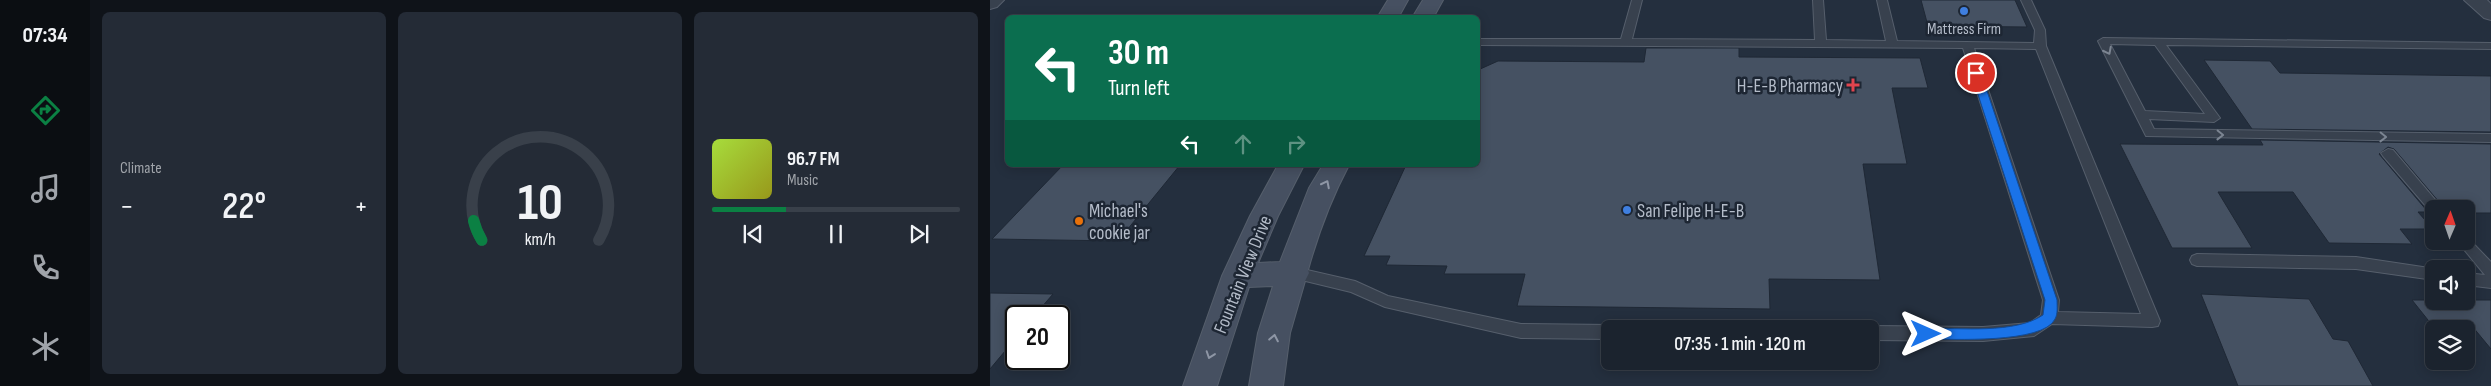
<!DOCTYPE html>
<meta charset="utf-8">
<style>
:root{--surface:#1b232e;--page:#242b36;--text:#f1f3f6;--muted:#a0a4aa;--line:#39404a;--accent:#0b8043}
body{margin:0;font-family:"Sofia Sans Condensed",sans-serif;background:var(--page);color:var(--text);height:100vh;display:flex;flex-direction:column;font-size:19px;white-space:nowrap}
*{box-sizing:border-box;margin:0}
p{font-size:16px;color:var(--muted)}
.icon{flex:none;width:28px;height:28px;fill:none;stroke:currentColor;stroke-width:2;stroke-linecap:round;stroke-linejoin:round}
.map{position:relative;flex:1;overflow:hidden}
.details{display:flex;flex-direction:column;gap:12px;padding:12px;background:#0f1319;width:900px}
.details>*{flex:none}
.hud{position:absolute;left:15px;top:15px;width:475px;height:152px;border-radius:8px;box-shadow:0 2px 12px #0003,0 0 0 1px var(--line);background:#0b6e4f;color:#fff;overflow:hidden}
.needle{width:32px;rotate:2deg}
.fabs{position:absolute;left:1435px;top:200px;display:grid;gap:10px}
.fabs a{display:grid;place-items:center;width:50px;height:50px;border-radius:8px;background:var(--surface);box-shadow:0 2px 12px #0003,0 0 0 1px var(--line);font-size:25px}
.speed{position:absolute;left:15px;top:305px;display:flex;gap:10px;font-size:25px;font-weight:700;text-align:center}
.speed>*{display:grid;place-content:center;width:65px;height:65px;border-radius:50%;background:var(--surface);box-shadow:0 2px 12px #0003,0 0 0 1px var(--line);line-height:1}
.speed .limit{border:2px solid #111;border-radius:8px;background:#fff;color:#111}
.pin{position:absolute;display:grid;place-items:center;width:42px;height:42px;color:#fff;margin:-21px;border:2px solid #fff;border-radius:50%;box-shadow:0 1px 5px #0007}
.me{position:absolute;width:55px;margin:-28px;rotate:90deg;stroke-linejoin:round;filter:drop-shadow(0 0 4px #0008)}
.turn{display:flex;align-items:center;gap:18px;height:105px;padding:0 20px;font-size:22px}
.turn .icon{width:65px;height:65px;stroke-width:2.5}
.turn b{display:block;font-size:35px;line-height:42px}
.lanes{display:flex;align-items:center;height:48px;padding:0 20px;background:#0003;justify-content:center;gap:25px;direction:ltr}
.lanes .off{opacity:.35}
.big{font-size:38px;font-weight:600;line-height:1.1}
.details .tile{flex:1;display:flex;flex-direction:column;justify-content:center;gap:8px;min-width:0;padding:0 18px;border-radius:8px;background:var(--page)}
.details .dial{align-items:center;gap:0}
.dial svg{height:130px;overflow:visible;fill:none;stroke:var(--line);stroke-width:7;stroke-linecap:round;text-anchor:middle}
.dial text{fill:var(--text);stroke:none}
.song{display:flex;align-items:center;gap:15px}
.cover{width:60px;height:60px;border-radius:8px;background:linear-gradient(135deg,hsl(80 70% 55%),hsl(60 70% 35%))}
.played{height:5px;border-radius:2px;background:linear-gradient(90deg,var(--accent) 30%,var(--line) 30%)}
.keys{display:flex;justify-content:space-around;direction:ltr}
.heat{display:flex;justify-content:space-between;align-items:center;font-size:28px;direction:ltr}
.details .tiles{flex:1;display:grid;gap:12px;grid-template-columns:repeat(3,1fr)}
.trip{position:absolute;left:611px;top:320px;width:278px;height:50px;border-radius:8px;background:var(--surface);box-shadow:0 2px 12px #0003,0 0 0 1px var(--line);font-weight:600;line-height:50px;text-align:center}
main{display:flex;flex:1;min-height:0}
.dock{display:flex;flex-direction:column;width:90px;justify-content:space-around;align-items:center;background:#0b0e12;color:var(--muted)}
.dock .icon{width:35px;height:35px}
.dock .on{color:var(--accent)}
.dock b{font-size:22px;color:var(--text)}
.map>svg:first-child{display:block}
</style>
<main>
<nav class="dock">
<b>07:34</b>
<svg class="icon on" aria-label="directions" viewBox="0 0 24 24"><path d="M12 3l9 9-9 9-9-9zM9 14v-3h6M13 9l2 2-2 2"/></svg>
<svg class="icon" aria-label="music" viewBox="0 0 24 24"><path d="M9 18V5l10-2v13"/><circle cx="6" cy="18" r="3"/><circle cx="16" cy="16" r="3"/></svg>
<svg class="icon" aria-label="phone" viewBox="0 0 24 24"><path d="M5 4h4l2 5-3 2q2 4 5 5l2-3 5 2v4C11 20 4 13 5 4z"/></svg>
<svg class="icon" aria-label="climate" viewBox="0 0 24 24"><path d="M12 3v18M4 7l16 10M4 17L20 7"/></svg>
</nav>
<section class="details">
<div class="tiles">
<div class="tile"><p>Climate</p>
<div class="heat"><a>−</a><b class="big">22°</b><a>+</a></div>
</div>
<div class="tile dial"><svg viewBox="0 0 100 80">
<path d="M14 69A42 42 0 1 1 86 69"/>
<path d="M14 69A42 42 0 0 1 9 57" stroke="#0b8043"/>
<text x="50" y="56" font-size="32" font-weight="700">10</text>
<text x="50" y="72" font-size="11">km/h</text>
</svg></div>
<div class="tile">
<div class="song"><i class="cover"></i><div><b>96.7 FM</b><p>Music</p></div></div>
<div class="played"></div>
<div class="keys"><svg class="icon" aria-label="previous" viewBox="0 0 24 24"><path d="M18 5L8 12l10 7zM5 5v14"/></svg><svg class="icon" aria-label="pause" viewBox="0 0 24 24"><path d="M8 5v14M16 5v14"/></svg><svg class="icon" aria-label="next" viewBox="0 0 24 24"><path d="M6 5l10 7-10 7zM19 5v14"/></svg></div>
</div>
</div>
</section>
<div class="map">
<svg width="1501" height="386" viewBox="0 0 1501 386">
<rect width="100%" height="100%" fill="#242f3e"/>
<g fill="#455162" stroke="#1f2835">
<path d="M931,0h94l12,27 -99,-1z"/>
<path d="M656,48h93v9l181,1 8,30h-36l15,76h-44l17,116 -111,-1 1,30 -253,-3 8,-32h-81l3,-8 -61,-1 4,-9h-26l42,-91h72v-95l20,-9 146,1z"/>
<path d="M1214,60l66,1 10,12 211,3v56l-239,-3z"/>
<path d="M1270,140l231,4v69h-25v-4h-21l-51,-60 -6,-2 -9,7 49,58h-10l15,17h-33l12,15 -83,-1 -36,-51h-75l34,56h-80l-52,-104 143,1z"/>
<path d="M73,165h117l-62,76 -126,-2z"/>
<path d="M0,293l63,1 -19,22h-18v22l-26,31z"/>
<path d="M1211,294l108,5 24,40 15,2 25,45h-135z"/>
<path d="M1422,300h79v49l-19,-23 -40,-1z"/>
</g>
<g fill="none" stroke-linecap="round" stroke-linejoin="round">
<g stroke="#565f6c" stroke-width="2">
<g id="service">
<path d="M642,0h10l-10,39 183,1 -2,-40h10l3,40 60,1 -9,-41h10l10,41 137,2 1,-13 -14,-30h10l14,30 1,16 114,275 -2,5 -6,1 -100,-3 -18,12 -51,5 -113,-1v-11h-6l6,-3 113,1 47,-4 11,-8 2,-15 -80,-252 -485,-3v-6h143zM984,48l62,1 105,265 -83,-2 1,-12z"/>
<path d="M1113,38l388,5v6l-325,-4 54,73 -6,4 -65,-3 5,10 337,5v8l-345,-6 -48,-95zM1120,44l45,1 50,69 -60,-3z"/>
<path d="M1398,149l5,1 50,59h-9v4l-3,-1 -48,-56 -2,-3z"/>
<path d="M1476,236l25,26v26l-25,-3v-12l19,2 -28,-34h9z"/>
<path d="M1207,254l159,3 80,12h-2v11l-78,-11 -159,-3 -5,-2 -2,-4 2,-4z"/>
<path d="M304,267l61,14 33,15 133,28 89,1 6,4h-6v10l-89,-1 -136,-31 -34,-15 -62,-15 -3,-4 3,-4z"/>
</g>
</g>
<g stroke="#565f6c" stroke-width="2">
<path id="minor" d="M0,0h14l-7,7 -7,2z"/>
</g>
<g stroke="#565f6c" stroke-width="2">
<path id="tertiary" d="M1474,0h23l4,4v16l-7,-2z"/>
</g>
<g stroke="#565f6c" stroke-width="2">
<g id="secondary">
<path d="M398,0h20l-10,18h-21z"/>
<path d="M433,0h20l-10,18h-21z"/>
<path d="M288,165h26l-26,51 -20,47 22,-1 29,-74 14,-23h26c-18,34 -31,69 -41,105l1,3 -4,8 -15,52 -7,53h-34l9,-53 15,-47 -24,1 -32,99h-34l39,-110 28,-60z"/>
</g>
</g>
<use href="#service" fill="#38414e" fill-rule="evenodd"/>
<use href="#minor" fill="#38414e" fill-rule="evenodd"/>
<use href="#tertiary" fill="#38414e" fill-rule="evenodd"/>
<use href="#secondary" fill="#465061" fill-rule="evenodd"/>
</g>
<defs><path id="oneway-chevron" d="M-2-3.5L2.5 0L-2 3.5" fill="none" stroke-width="1.6" stroke-linecap="round" stroke-linejoin="round" transform="scale(1.25)"/></defs>
<g stroke="#7c8592">
<use href="#oneway-chevron" transform="translate(1118 51) rotate(63)"/>
<use href="#oneway-chevron" transform="translate(1230 135) rotate(1)"/>
<use href="#oneway-chevron" transform="translate(1393 137) rotate(1)"/>
</g>
<g stroke="#8e96a5">
<use href="#oneway-chevron" transform="translate(336 184) rotate(-63)"/>
<use href="#oneway-chevron" transform="translate(284 338) rotate(-79)"/>
<use href="#oneway-chevron" transform="translate(220 355) rotate(109)"/>
</g>
<path fill="#1a73e8" stroke="#114b97" d="M986,70l5,3 76,227c0,6 1,14 -2,19 -12,25 -104,20 -129,20l-4,-2 -2,-3 2,-4 4,-2c34,0 89,6 117,-13l2,-15 -74,-227z"/>
<g fill="#3f7fe0" stroke="#1d2633" stroke-width="2">
<circle cx="974" cy="11" r="5"/>
<circle cx="637" cy="210" r="5"/>
</g>
<path fill="#e0444e" stroke="#1d2633" stroke-width="2" d="M860.5 77.5h5v5h5v5h-5v5h-5v-5h-5v-5h5z"/>
<circle fill="#e8710a" stroke="#1d2633" stroke-width="2" cx="89" cy="221" r="5"/>
<g text-anchor="middle" stroke-width="5" stroke-linejoin="round" paint-order="stroke">
<g font-size="16" fill="#b4bcc9" stroke="#1d2633">
<text x="974" y="34">Mattress Firm</text>
</g>
<g font-size="19" fill="#b4bcc9" stroke="#1d2633" text-anchor="start">
<text x="853" y="92" text-anchor="end">H-E-B Pharmacy</text>
<text x="99" y="217">Michael's<tspan x="99" dy="22">cookie jar</tspan></text>
<text x="647" y="217">San Felipe H-E-B</text>
</g>
<g font-size="19" fill="#b4bcc9" stroke="#1d2633">
<text transform="translate(252 274) rotate(-68)" y="7">Fountain View Drive</text>
</g>
</g>
</svg>
<div class="fabs">
<a><svg class="needle" viewBox="-14 -14 28 28"><path d="M0-13l5 13h-10z" fill="#e53935"/><path d="M0 13l5-13h-10z" fill="#a0a4aa"/></svg></a>
<a><svg class="icon" aria-label="sound" viewBox="0 0 24 24"><path d="M4 9h4l5-4v14l-5-4H4zM17 9q2 3 0 6"/></svg></a>
<a><svg class="icon" aria-label="layers" viewBox="0 0 24 24"><path d="M12 4l9 5-9 5-9-5zM3 14l9 5 9-5"/></svg></a>
</div>
<div class="speed"><div class="limit">20</div></div>
<div class="pin" style="left:986px;top:73px;background:#d93025"><svg class="icon" aria-label="arrive" viewBox="0 0 24 24"><path d="M6 21V4h12l-3 4 3 4H6"/></svg></div>
<svg class="me" style="left:936px;top:334px" viewBox="-20 -20 40 40"><path d="M0-17L14 15 0 8-14 15z" fill="#1a73e8" stroke="#fff" stroke-width="4"/></svg>
<div class="trip">07:35 · 1 min · 120 m</div>
<div class="hud">
<div class="turn"><svg class="icon" aria-label="left" viewBox="0 0 24 24"><path d="M17 20v-9H6M10 6l-5 5 5 5"/></svg><div><b>30 m</b>Turn left</div></div>
<div class="lanes"><svg class="icon" aria-label="left" viewBox="0 0 24 24"><path d="M17 20v-9H6M10 6l-5 5 5 5"/></svg><svg class="icon off" aria-label="ahead" viewBox="0 0 24 24"><path d="M12 20V5M6 11l6-6 6 6"/></svg><svg class="icon off" aria-label="right" viewBox="0 0 24 24"><path d="M7 20v-9h11M14 6l5 5-5 5"/></svg></div>
</div>
</div>
</main>
